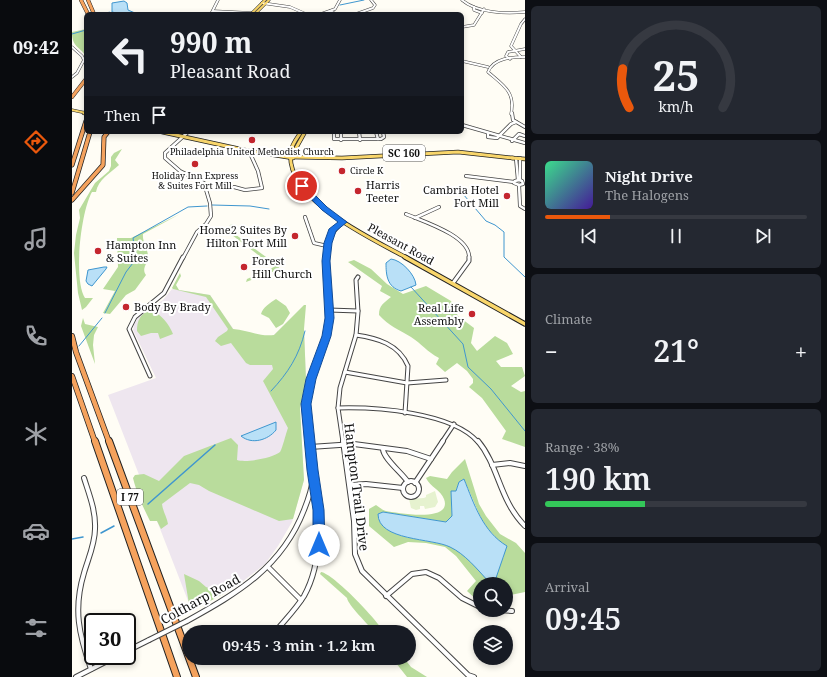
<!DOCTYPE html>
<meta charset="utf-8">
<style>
:root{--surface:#171b24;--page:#242831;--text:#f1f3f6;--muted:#9ea1a6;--line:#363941;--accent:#ea580c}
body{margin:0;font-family:"Noto Serif",serif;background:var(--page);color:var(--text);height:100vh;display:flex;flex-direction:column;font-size:15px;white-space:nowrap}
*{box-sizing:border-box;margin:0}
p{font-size:13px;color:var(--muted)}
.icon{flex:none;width:22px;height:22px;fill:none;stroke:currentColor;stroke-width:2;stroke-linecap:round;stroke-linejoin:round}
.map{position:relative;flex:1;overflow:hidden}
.details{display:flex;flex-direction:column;gap:6px;padding:6px;background:#0d0f14;width:302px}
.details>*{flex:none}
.hud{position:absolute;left:12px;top:12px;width:380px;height:122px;border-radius:6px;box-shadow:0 2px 6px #0003;background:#171b24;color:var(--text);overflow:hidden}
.tools{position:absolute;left:401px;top:577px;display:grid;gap:8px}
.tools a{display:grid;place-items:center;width:40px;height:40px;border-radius:50%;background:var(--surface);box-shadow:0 2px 6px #0003;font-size:20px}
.speed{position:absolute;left:12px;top:613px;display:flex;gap:8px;font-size:20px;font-weight:700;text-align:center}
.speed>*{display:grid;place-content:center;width:52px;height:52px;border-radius:50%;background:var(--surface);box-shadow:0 2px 6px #0003;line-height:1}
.speed .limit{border:2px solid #111;border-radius:6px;background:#fff;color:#111}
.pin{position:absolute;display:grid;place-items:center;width:34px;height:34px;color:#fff;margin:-17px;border:2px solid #fff;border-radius:50%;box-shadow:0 1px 4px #0007}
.me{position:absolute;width:44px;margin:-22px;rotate:0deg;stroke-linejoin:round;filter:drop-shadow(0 0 3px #0008)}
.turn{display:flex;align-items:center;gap:14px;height:84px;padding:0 20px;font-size:18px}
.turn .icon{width:52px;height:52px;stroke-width:2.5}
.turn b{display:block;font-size:28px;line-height:34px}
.then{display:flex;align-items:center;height:38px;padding:0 20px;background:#0003;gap:8px;font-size:15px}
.big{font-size:30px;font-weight:600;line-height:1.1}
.details .card{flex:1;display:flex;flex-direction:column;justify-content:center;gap:6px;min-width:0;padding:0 14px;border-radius:6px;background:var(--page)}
.details .dial{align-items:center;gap:0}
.dial svg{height:104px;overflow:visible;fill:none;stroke:var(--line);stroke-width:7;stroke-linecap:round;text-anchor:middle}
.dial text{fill:var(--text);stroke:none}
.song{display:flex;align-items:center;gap:12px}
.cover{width:48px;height:48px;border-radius:6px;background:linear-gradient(135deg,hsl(150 70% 55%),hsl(260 70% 35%))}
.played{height:4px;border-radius:2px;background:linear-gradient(90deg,var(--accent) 25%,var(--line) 25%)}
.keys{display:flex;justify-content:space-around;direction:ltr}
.heat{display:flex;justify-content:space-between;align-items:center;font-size:22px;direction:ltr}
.charge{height:6px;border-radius:3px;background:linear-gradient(90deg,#34c759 38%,var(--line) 0)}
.trip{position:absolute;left:110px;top:625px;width:234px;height:40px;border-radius:20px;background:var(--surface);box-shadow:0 2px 6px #0003;font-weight:600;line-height:40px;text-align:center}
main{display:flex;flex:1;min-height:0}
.tabs{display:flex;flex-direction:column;width:72px;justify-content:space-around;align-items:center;background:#090b0e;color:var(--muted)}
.tabs .icon{width:28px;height:28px}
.tabs .active{color:var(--accent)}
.tabs b{font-size:18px;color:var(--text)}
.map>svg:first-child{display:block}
</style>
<main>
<nav class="tabs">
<b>09:42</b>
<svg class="icon active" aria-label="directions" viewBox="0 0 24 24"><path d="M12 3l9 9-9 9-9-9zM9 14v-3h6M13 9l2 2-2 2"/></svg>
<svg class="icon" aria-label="music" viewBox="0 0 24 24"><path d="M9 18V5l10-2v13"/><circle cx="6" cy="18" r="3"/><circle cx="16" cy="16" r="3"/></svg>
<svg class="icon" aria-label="phone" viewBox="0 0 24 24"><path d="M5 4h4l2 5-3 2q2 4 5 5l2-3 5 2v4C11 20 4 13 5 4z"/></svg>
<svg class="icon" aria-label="climate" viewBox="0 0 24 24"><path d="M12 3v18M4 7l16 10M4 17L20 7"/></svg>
<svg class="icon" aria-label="car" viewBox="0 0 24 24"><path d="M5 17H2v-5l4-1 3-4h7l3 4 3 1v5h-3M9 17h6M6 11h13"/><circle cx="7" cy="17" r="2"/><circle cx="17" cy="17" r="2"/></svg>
<svg class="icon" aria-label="filters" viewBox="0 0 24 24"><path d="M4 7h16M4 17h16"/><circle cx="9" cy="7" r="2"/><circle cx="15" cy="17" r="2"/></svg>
</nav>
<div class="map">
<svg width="453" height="677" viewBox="0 0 453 677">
<rect width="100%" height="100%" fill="#fffdf5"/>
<path fill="#eee6ef" d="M100,289l38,6 42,61 51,-49 3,73 -6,28 4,72 -12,42 -14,24 -13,18 -28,22 -45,25 -84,-216 48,-17 -23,-48 1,-5 5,-9 24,-16z"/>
<g fill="#b9dc9c" fill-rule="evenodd">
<path d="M14,29v27c-7,-10 -14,-9 -14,-24z"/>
<path d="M50,149l-7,11 4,5c-9,8 -21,15 -23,27h-4c-11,19 -19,87 -7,106h8l-7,9 -4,3 -4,-17 -4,-40 2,-18 4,-17 -1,-8 16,-27 14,-12 2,-5v-9l3,-4z"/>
<path d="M108,214l-37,20c-1,8 5,14 5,23 0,7 -7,11 -2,18l-11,15 -9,5 -16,19 -7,-1 12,-22 -12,-2 15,-22 -1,-29h14z"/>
<path d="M161,224l1,1 -2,7 45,33 3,4 -34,13 1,-3 27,-12 -46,-35 2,-7z"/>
<path d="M282,260l17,9 16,15 16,10 23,-8 25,15 7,15 16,12 -3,15 6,8 18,-15 12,7 6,11 -17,7 5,6h21l3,9 -14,10 10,6 4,-1v56l-23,-8 4,-8 -24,-33 -13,-11 4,-4v-4l-6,-8 -10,-8 -12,9 -9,-8 3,-6c-13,-7 -17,-14 -28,-21 -13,-8 -22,-11 -32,-22 0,-10 5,-12 12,-18l-11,-6 2,-5 -34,-24z"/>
<path d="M108,273l1,3 -5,9 3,5 31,5 23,34c15,1 26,8 41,6l30,-30h2l-2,24 2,51 -6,28 4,72 -11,39 -14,2 -70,-30 -10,-6 -9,-2 -28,21c1,8 5,13 6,20l-7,5 -4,-8h-7c-8,-16 -13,-27 -17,-43l2,-3 9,-1 15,7 25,-25 47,-18 7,7 -1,15c9,3 36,-2 43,-8 2,-2 6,-19 8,-24l-25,-47 10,-12 -1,-4h-22l-4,-2 -15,-20 -10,3 -6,-5 3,-4 9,-6 1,-2 -22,-32 -33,-8 -1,-1z"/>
<path d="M204,299l10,7 4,7 -7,11 -7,4 -7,-10 -8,-4c2,-7 9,-11 15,-15z"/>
<path d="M79,310c10,4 18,14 22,24l-13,5 -2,-6h-7l-10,3 -4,-5c0,-10 3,-18 14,-21z"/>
<path d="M11,318l2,6 13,3 -4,8 -1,10 2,19 -14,-38z"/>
<path d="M393,459l14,45 7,12 14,18 16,9 9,10v39l-19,4v-12h-26v17h-2l-11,-10 9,-10 -20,-25 -11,-9 -19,-4 -18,-1 -14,5 -25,-21v-17l7,-4c3,2 6,5 10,6 11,2 67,12 58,-12 -3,-9 -14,-12 -18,-21l4,-2 17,3 5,-7zM392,479l16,37 8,13 13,14 3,13 -12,25c-14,-11 -26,-28 -43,-35 -18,-7 -71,-6 -71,-32l5,-2 63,10 6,-6 -1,-25h5l3,-9z"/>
<path d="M249,572c13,2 56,48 63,60h-10c-6,-8 -26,-27 -27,-34l-27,-24z"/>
<path d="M112,574l15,7 7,6 17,7 -31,17 -3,-7z"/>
<path d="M320,658h12l7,9 16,10h-20z"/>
</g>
<path fill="#e6f2cf" d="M363,491l3,11 -3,5 -10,2 -1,-3h-4v3l-4,1 -5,-2 -2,-9 15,-1 2,-1v-2z"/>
<g fill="#b9e0f7" stroke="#3f96cf">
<path d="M52,1l3,2 1,7 7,3 -14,1 -9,-2v-9z"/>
<path d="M319,259c10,1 24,15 25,26l-15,6c-14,-4 -15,-16 -15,-28z"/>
<path d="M32,267h3l-1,2 -14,17 -4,-2 -2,-3 2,-11z"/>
<path d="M204,422v8c-8,10 -24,15 -35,6z"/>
<path d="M392,479c10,25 19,53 43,67l-11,32 -7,4c-12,-13 -24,-28 -39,-35 -18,-9 -72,-6 -72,-33l5,-2 63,10 6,-6 -1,-25h5l3,-9z"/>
</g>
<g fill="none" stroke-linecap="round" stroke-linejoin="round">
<g stroke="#3f96cf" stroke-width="1">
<path d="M268,5l24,-5"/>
<path d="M36,14l1,-2"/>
<path d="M0,34l14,-4"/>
<path d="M391,194l23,27 9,4 9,7v25l21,20"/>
<path d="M140,205l38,1 19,3"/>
<path d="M339,287l52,57 5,23 23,22 34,42"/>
<path d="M33,313l21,-41 10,-13 -3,-21 55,-31 19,-1"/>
<path d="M7,346l23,-28"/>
<path d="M199,391c17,-18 28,-35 34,-60"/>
</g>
<g stroke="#3f96cf" stroke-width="1.5">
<path d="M76,504l67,-59"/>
<path d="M29,533l13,-7"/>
<path d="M0,539l11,-2"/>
</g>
<g stroke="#444" stroke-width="3">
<g id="minor-far3">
<path d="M390,0c15,13 44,14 63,12"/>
<path d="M190,3l28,4 16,7"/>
<path d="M402,7v3l8,3"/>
<path d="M141,11l39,2"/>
<path d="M258,11l6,3"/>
<path d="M139,14l7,-14"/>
<path d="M193,14h7"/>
<path d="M249,14l14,-5 5,-9"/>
<path d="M284,14l17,-6 2,-3 -4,-5"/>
<path d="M390,27l12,-2 10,-16"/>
<path d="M0,47l10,9 2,4 -7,13 -5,4"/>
<path d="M449,57l-10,-11 10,-22 4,-5"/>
<path d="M438,59l-4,-3 2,-4 17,-3"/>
<path d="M390,61l26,6"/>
<path d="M439,114c5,-22 -8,-29 -23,-42 5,-14 24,-15 37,-15"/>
</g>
</g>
<g stroke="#444" stroke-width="4">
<g id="minor-far2">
<path d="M440,113l1,7 12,7"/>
<path d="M390,125l63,18"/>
<path d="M262,132v7h47l3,-2 -1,-5"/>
<path d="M269,132v8"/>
<path d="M287,132l1,8"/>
<path d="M304,132l2,7"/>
<path d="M416,133v4l9,1 14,-14 5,-2"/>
<path d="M440,141l7,-7 6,2"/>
<path d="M444,158l2,22"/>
<path d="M448,158v22"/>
<path d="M394,176l48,6"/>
<path d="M447,180l3,1 1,3 -4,1 -5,-2 1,-2z"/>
<path d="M447,185l1,21 5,3"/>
<path d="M162,187l11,3 17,-2 -4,-17 -9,-20"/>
<path d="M334,214c16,7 65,22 63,44"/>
<path d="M233,217l9,26 13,3"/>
<path d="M343,218l24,-11"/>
<path d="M111,258l14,-26 9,-8 5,-8 -1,-13 -6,-20 -24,-12 -15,-13v-5l23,-21"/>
<path d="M254,258c0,-16 6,-26 17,-36"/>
</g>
</g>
<g stroke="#444" stroke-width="5">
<g id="minor-far1">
<path d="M381,283l16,-22v-4"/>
<path d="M257,310l29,1"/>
<path d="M284,335c21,3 43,9 52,31l-3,47"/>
<path d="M273,372l62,11 39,-3"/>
<path d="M78,376l-21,-47 6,-12 29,-24 19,-36"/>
<path d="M266,408c38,-1 114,4 140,34"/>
<path d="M238,442c-3,-17 -6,-34 -2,-51 5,-22 17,-42 20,-64 3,-24 -3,-47 -2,-70"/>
<path d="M271,442l-5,-34 2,-20 16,-53 2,-23 -2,-32 2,-3"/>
<path d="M370,442l12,-18"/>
</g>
</g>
<g stroke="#444" stroke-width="6">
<g id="minor">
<path d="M271,441l11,80 1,33 7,17 106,104 6,2"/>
<path d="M406,441c21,25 21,59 47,85"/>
<path d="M238,447l44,-3 53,7 24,8"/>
<path d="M311,449c0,9 19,24 25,33"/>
<path d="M420,465l18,-2 15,3"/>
<path d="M12,478c5,16 12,33 11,51 0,15 -7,30 -11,44 -11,36 -5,62 7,96"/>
<circle cx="339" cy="489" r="8"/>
<path d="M343,483l28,-42"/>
<path d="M278,485l16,-1 37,4"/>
<path d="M197,568l32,32"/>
<path d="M314,596l26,-22 14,-2 13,6 23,20 18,9"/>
<path d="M426,610l14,1"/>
<path d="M115,621c51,-28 95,-54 117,-111 4,-10 8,-21 9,-32 1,-12 -2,-25 -4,-37"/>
<path d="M203,632c10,-12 21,-23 29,-36 20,-36 15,-79 10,-118"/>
<path d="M55,651l22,-11"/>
<path d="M4,677l41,-21"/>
</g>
</g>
<g stroke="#222" stroke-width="3">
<g id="major-far2">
<path d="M179,14l14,-14"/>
<path d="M183,14l14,-14"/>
<path d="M0,110l14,3"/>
</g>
</g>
<g stroke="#222" stroke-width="4.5">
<g id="major-far1">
<path d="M12,113h2"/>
<path d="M90,132l87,19 44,7"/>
<path d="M229,132c-4,6 -9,12 -10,19 -8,48 82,88 116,107"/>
<path d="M219,157l51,1 116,-6 55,6"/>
<path d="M219,157l14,-25"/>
<path d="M440,158l13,1"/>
</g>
</g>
<g stroke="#222" stroke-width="5.5">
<path id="major" d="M333,257l120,67"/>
</g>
<g stroke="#222" stroke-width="4">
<g id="highway-far3">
<path d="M9,0l7,14"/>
<path d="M16,0l6,14"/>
<path d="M0,97l14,-18"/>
</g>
</g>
<g stroke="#222" stroke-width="5">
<g id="highway-far2">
<path d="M0,165l14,-44"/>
<path d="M0,193l18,-61"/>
<path d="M0,200l31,-35 1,-28 4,-5"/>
</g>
</g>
<g stroke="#222" stroke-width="6">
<g id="highway-far1">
<path d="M0,336l4,16 33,90"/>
<path d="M0,376l23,66"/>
</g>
</g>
<g stroke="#222" stroke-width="8">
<g id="highway">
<path d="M23,441l82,236"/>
<path d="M37,441l87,236"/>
</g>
</g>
<use href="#minor-far3" stroke="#fff" stroke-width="2"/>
<use href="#minor-far2" stroke="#fff" stroke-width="2.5"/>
<use href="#minor-far1" stroke="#fff" stroke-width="3"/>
<use href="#minor" stroke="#fff" stroke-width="4"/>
<use href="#major-far2" stroke="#f9d66b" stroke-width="2"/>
<use href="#major-far1" stroke="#f9d66b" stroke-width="3"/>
<use href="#major" stroke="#f9d66b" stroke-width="3.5"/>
<use href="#highway-far3" stroke="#f5a25d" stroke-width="3"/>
<use href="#highway-far2" stroke="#f5a25d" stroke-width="3.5"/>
<use href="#highway-far1" stroke="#f5a25d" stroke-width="4.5"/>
<use href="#highway" stroke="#f5a25d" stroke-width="6"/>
<g stroke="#444" stroke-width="6" stroke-linecap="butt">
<path id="minor-bridge" d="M77,640l38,-19"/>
</g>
<use href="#minor-bridge" stroke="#fff" stroke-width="4"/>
</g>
<path fill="#1a73e8" stroke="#114b97" d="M230,183l2,1 23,23 20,15 -11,9 -4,12 -2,18 4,57 -3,18 -15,43 -5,25 7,66 6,40 1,35 -2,4 -4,2 -4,-2 -2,-4v-35l-6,-40 -6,-66 5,-25 16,-43 3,-18 -3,-57 2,-18 5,-14 9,-7 -16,-12 -23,-23v-3z"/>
<g fill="#c4262e" stroke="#fff" stroke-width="1.5">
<circle cx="180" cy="140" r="4"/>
<circle cx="123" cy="164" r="4"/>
<circle cx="270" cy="171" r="4"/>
<circle cx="286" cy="191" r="4"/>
<circle cx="435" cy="196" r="4"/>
<circle cx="223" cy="236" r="4"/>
<circle cx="26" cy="251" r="4"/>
<circle cx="172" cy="267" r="4"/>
<circle cx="54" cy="307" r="4"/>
<circle cx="400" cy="314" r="4"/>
</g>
<g text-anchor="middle" stroke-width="4" stroke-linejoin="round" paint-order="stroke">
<g font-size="9" fill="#111" stroke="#fff">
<text x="180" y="155">Philadelphia United Methodist Church</text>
<text x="278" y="174" text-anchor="start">Circle K</text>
<text x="123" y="179">Holiday Inn Express<tspan x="123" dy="10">&amp; Suites Fort Mill</tspan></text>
</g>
<g fill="#fff" stroke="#585858" stroke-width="1">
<rect x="311" y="145" width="42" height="16" rx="3"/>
<rect x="45" y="489" width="26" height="16" rx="3"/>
</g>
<g font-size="10" font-weight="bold" fill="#111">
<text x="332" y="157">SC 160</text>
<text x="58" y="501">I 77</text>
</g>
<g font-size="11" fill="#111" stroke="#fff" text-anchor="start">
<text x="294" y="189">Harris<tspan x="294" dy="13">Teeter</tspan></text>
<text x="427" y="194" text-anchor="end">Cambria Hotel<tspan x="427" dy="13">Fort Mill</tspan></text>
<text x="215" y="234" text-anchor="end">Home2 Suites By<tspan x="215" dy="13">Hilton Fort Mill</tspan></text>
<text x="34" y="249">Hampton Inn<tspan x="34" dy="13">&amp; Suites</tspan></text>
<text x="180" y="265">Forest<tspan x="180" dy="13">Hill Church</tspan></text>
<text x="62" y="311">Body By Brady</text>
<text x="392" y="312" text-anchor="end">Real Life<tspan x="392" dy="13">Assembly</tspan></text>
</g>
<g font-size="11" fill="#111" stroke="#fff">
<text transform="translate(329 244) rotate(29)" y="4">Pleasant Road</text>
</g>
<g font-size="13" fill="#111" stroke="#fff">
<text transform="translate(285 487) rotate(83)" y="5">Hampton Trail Drive</text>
<text transform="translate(128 599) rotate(-29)" y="5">Coltharp Road</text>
</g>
</g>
</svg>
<div class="tools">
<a><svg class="icon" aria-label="search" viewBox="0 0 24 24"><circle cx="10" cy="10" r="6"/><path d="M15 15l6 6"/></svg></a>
<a><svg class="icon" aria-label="layers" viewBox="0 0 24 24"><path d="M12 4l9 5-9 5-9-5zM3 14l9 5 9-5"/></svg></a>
</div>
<div class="speed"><div class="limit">30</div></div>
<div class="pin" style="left:230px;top:186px;background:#d93025"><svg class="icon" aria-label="arrive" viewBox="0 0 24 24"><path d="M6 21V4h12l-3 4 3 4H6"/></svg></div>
<svg class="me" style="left:247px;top:545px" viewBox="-20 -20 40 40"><circle r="19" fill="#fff"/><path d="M0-13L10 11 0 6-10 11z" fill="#1a73e8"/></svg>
<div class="trip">09:45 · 3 min · 1.2 km</div>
<div class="hud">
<div class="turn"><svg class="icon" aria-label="left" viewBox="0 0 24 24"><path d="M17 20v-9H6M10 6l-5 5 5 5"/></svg><div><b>990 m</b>Pleasant Road</div></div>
<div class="then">Then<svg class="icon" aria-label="arrive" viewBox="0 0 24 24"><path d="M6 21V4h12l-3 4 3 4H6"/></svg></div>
</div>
</div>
<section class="details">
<div class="card dial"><svg viewBox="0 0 100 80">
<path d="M14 69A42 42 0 1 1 86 69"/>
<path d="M14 69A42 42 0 0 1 9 39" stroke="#ea580c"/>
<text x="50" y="56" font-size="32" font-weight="700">25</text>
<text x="50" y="72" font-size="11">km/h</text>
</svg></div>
<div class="card">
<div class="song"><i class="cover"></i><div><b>Night Drive</b><p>The Halogens</p></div></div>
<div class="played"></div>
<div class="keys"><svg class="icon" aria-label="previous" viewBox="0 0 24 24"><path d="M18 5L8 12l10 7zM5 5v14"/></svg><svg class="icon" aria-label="pause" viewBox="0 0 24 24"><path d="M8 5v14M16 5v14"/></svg><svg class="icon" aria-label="next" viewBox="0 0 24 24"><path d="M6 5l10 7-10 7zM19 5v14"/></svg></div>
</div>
<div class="card"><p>Climate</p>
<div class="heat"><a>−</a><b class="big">21°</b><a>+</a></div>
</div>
<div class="card"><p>Range · 38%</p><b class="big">190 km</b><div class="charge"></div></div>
<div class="card"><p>Arrival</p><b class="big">09:45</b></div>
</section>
</main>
